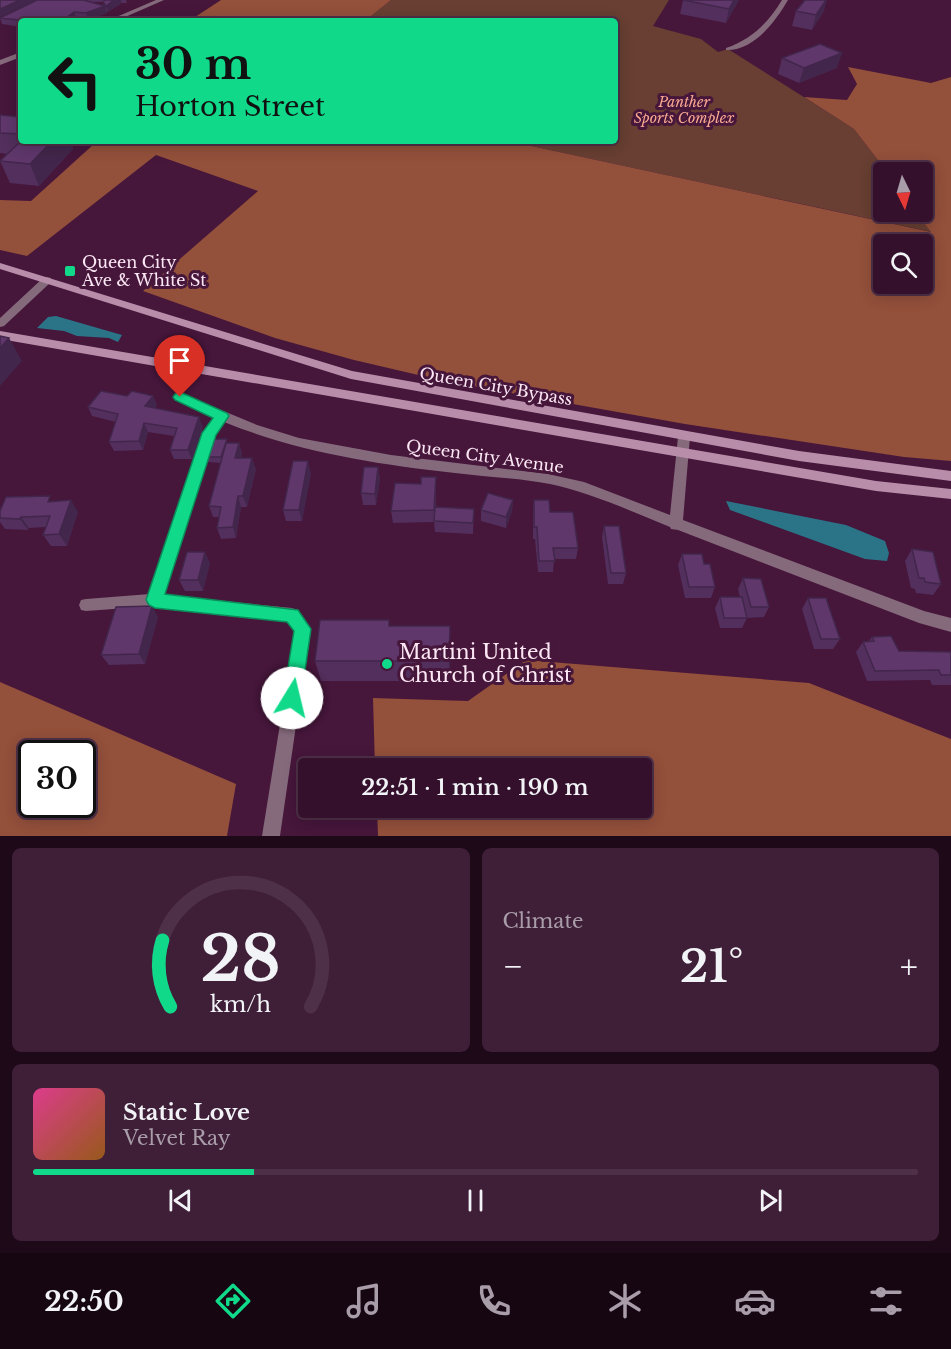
<!DOCTYPE html>
<html lang="en">
<head>
<meta charset="utf-8">
<style>
  :root { --surface:#34102c; --page:#3f1e38; --text:#f1f3f6; --muted:#a99da9; --line:#4e3048; --accent:#10d98a }
  body { margin:0; font-family:"Libre Baskerville",serif; background:var(--page); color:var(--text); height:100vh; display:flex; flex-direction:column; font-size:22px; white-space:nowrap }
  * { box-sizing:border-box; margin:0 }
  p { font-size:20px; color:var(--muted) }
  .icon { flex:none; width:33px; height:33px; fill:none; stroke:currentColor; stroke-width:2; stroke-linecap:round; stroke-linejoin:round }
  .map { position:relative; height:836px; overflow:hidden }
  .panel { display:flex; flex-direction:column; gap:12px; padding:12px; background:#1d0918; flex:1 }
  .panel>* { flex:none }
  .banner { position:absolute; left:18px; top:18px; width:600px; height:126px; border-radius:6px; box-shadow:0 3px 15px #0003,0 0 0 2px var(--line); background:#10d98a; color:#111; overflow:hidden }
  .needle { width:39px; rotate:175deg }
  .buttons { position:absolute; left:873px; top:162px; display:grid; gap:12px }
  .buttons a { display:grid; place-items:center; width:60px; height:60px; border-radius:6px; background:var(--surface); box-shadow:0 3px 15px #0003,0 0 0 2px var(--line); font-size:30px }
  .speed { position:absolute; left:18px; top:740px; display:flex; gap:12px; font-size:30px; font-weight:700; text-align:center }
  .speed>* { display:grid; place-content:center; width:78px; height:78px; border-radius:50%; background:var(--surface); box-shadow:0 3px 15px #0003,0 0 0 2px var(--line); line-height:1 }
  .speed .limit { border:3px solid #111; border-radius:9px; background:#fff; color:#111 }
  .pin { position:absolute; display:grid; place-items:center; width:51px; height:51px; color:#fff; margin:-62px -26px; border-radius:50% 50% 50% 0; rotate:-45deg; box-shadow:0 0 6px #0007 }
  .pin .icon { rotate:45deg }
  .me { position:absolute; width:66px; margin:-33px; rotate:9deg; stroke-linejoin:round; filter:drop-shadow(0 0 4px #0008) }
  .turn { display:flex; align-items:center; gap:21px; height:126px; padding:0 18px; font-size:27px }
  .turn .icon { width:78px; height:78px; stroke-width:2.5 }
  .turn b { display:block; font-size:42px; line-height:51px }
  .big { font-size:45px; font-weight:600; line-height:1.1 }
  .panel .card { flex:1; display:flex; flex-direction:column; justify-content:center; gap:9px; min-width:0; padding:0 21px; border-radius:9px; background:var(--page) }
  .panel .dial { align-items:center; gap:0 }
  .dial svg { height:156px; overflow:visible; fill:none; stroke:var(--line); stroke-width:7; stroke-linecap:round; text-anchor:middle }
  .dial text { fill:var(--text); stroke:none }
  .song { display:flex; align-items:center; gap:18px }
  .cover { width:72px; height:72px; border-radius:9px; background:linear-gradient(135deg,hsl(330 70% 55%),hsl(30 70% 35%)) }
  .played { height:6px; border-radius:3px; background:linear-gradient(90deg,var(--accent) 25%,var(--line) 25%) }
  .keys { display:flex; justify-content:space-around; direction:ltr }
  .heat { display:flex; justify-content:space-between; align-items:center; font-size:33px; direction:ltr }
  .panel .tiles { flex:1; display:grid; gap:12px; grid-template-columns:1fr 1fr }
  .card:last-child { grid-column:span 2 }
  .trip { position:absolute; left:298px; top:758px; width:354px; height:60px; border-radius:6px; background:var(--surface); box-shadow:0 3px 15px #0003,0 0 0 2px var(--line); font-weight:600; line-height:60px; text-align:center }
  .tab-bar { display:flex; height:96px; justify-content:space-around; align-items:center; background:#150612; color:var(--muted) }
  .tab-bar .icon { width:42px; height:42px }
  .tab-bar .current { color:var(--accent) }
  .tab-bar b { font-size:27px; color:var(--text) }
  .map>svg:first-child { display:block }
</style>
</head>
<body>
<div class="map">
<svg width="951" height="836" viewBox="0 0 951 836">
  <rect width="100%" height="100%" fill="#46163b"/>
  <path fill="#683f32" d="M391,0H669L653,26L701,39L718,52L728,49L854,129L887,172H884V212H916L932,232L508,141H615V21H365Z"/>
  <path fill="#93503b" fill-rule="evenodd" d="M221,0H391L365,21H189Z
    M848,67L931,83L951,77V461L904,457L685,424L444,381L354,360L275,338L143,291L258,191L156,155L27,256L0,250V200L31,201L94,144L78,141H508L931,232L916,212H922V172H887L854,129L804,97L847,100L857,84ZM922,244V284H884V244Z
    M526,660L809,683L951,739V836H378L377,807H642V768H375L373,698L468,701Z
    M0,682L236,784L227,836H0ZM32,753H82V804H32Z"/>
  <path fill="#2b7487" d="M56,316L122,335L118,342L109,338L77,336L64,331L37,328L48,317Z
    M726,501L846,525L885,541L889,553L887,561L865,559L730,510Z"/>
  <g fill="none" stroke-linecap="round" stroke-linejoin="round">
    <path fill="#856a7c" fill-rule="evenodd" d="M782,0H788C775,22 754,51 726,50V48C752,39 768,23 782,0Z
      M47,277L51,278V282L4,326L0,327V318L43,278Z
      M180,393L257,425L299,438L391,455L548,474L584,482L670,515L678,437L680,434H688L690,437L683,520L924,611L951,618V632L919,623L678,530L671,529L670,527C631,511 591,493 550,484C519,478 486,477 455,473C376,464 298,452 224,422L215,434L164,595L292,608L297,610L310,629L280,836H262L295,631L288,621L155,606L86,611L81,610L79,605L81,600L86,599L150,594L203,433L214,417L176,400L174,397Z"/>
    <path fill="#856a7c" fill-rule="evenodd" d="M156,0H164L116,21H107Z
      M21,52V57L0,65V60Z"/>
    <path fill="#b88daa" fill-rule="evenodd" d="M0,263L352,371L799,451L951,471V481L799,461L351,379L0,269Z
      M0,331L876,481L951,489V499L876,491L0,339Z"/>
  </g>
  <path fill="#522f5c" fill-rule="evenodd" d="M37,0H126L127,3H122L108,12L107,11V13L88,20L77,19L74,21H21V27L2,24L0,18ZM90,2H103L104,6Z
    M683,0H739L726,23L680,14Z
    M796,11H824L812,30L792,26Z
    M782,58L837,68L799,83L778,74Z
    M0,115L21,117V141H70L73,149L39,186L10,183L0,161L8,154L0,153Z
    M127,396H153L157,405L155,408L203,427L192,459H174L170,450L174,436L148,432L143,450L114,451L109,442L116,422L92,416L88,407Z
    M228,443H239L242,453L241,458L256,469L247,507H241L236,538L221,539L217,528L219,517H213L209,506L221,463L208,462L206,457Z
    M378,467L380,479L376,505H363L361,493Z
    M311,473L302,521H286L283,510Z
    M436,477V507L474,509L473,534L435,532L434,522L393,523L391,511L421,484Z
    M513,500L512,511L506,528L481,521V510Z
    M534,500L550,512L578,548L576,559H554L553,572H538L535,539H533V512Z
    M53,501L78,512L67,546H51L43,535L46,527L29,528L28,530L5,529L0,522V511Z
    M604,526L626,573L623,584H608L602,537Z
    M912,549L941,584L933,595L916,593L915,589L911,588L905,561Z
    M682,554L704,564L715,587L711,598H685L678,565Z
    M210,563L203,591H185L179,580Z
    M743,578L769,607L764,617L747,618L742,628H720L715,608L720,597H740L738,589Z
    M808,598L840,639L833,649H814L802,609Z
    M158,617L145,664L109,665L101,655Z
    M390,626L450,646V681H321L315,661Z
    M872,637L899,651L951,652V685H932L930,680L867,681L856,652L863,642L869,641Z"/>
  <path fill="#42264b" d="M20,0H37L0,17V9Z
    M114,0H121L122,3L108,12L106,6Z
    M734,0H739L726,23L729,9Z
    M826,0H827L824,11L812,30L816,15Z
    M105,6L107,13L88,20L86,13Z
    M74,12L77,19L74,21H62Z
    M842,53L837,68L799,83L804,68Z
    M52,141H70L73,149L39,186L30,164Z
    M9,338L22,361L0,386V348Z
    M153,396L157,405L149,415L145,406Z
    M199,417L203,427L192,459L188,450Z
    M144,423L148,432L143,450L139,441Z
    M239,443L242,453L239,469L235,458Z
    M252,458L256,469L247,507L243,496Z
    M308,461L311,473L302,521L299,510Z
    M378,467L380,479L376,505L375,494Z
    M436,477V489L435,522L434,510Z
    M238,496L241,507L236,538L233,527Z
    M71,500L78,512L67,546L59,534Z
    M513,500L512,511L506,528V517Z
    M21,517L29,528L28,530L20,519Z
    M205,552L210,563L203,591L198,580Z
    M152,606L158,617L145,664L139,654Z
    M450,626V681L449,661Z"/>
  <path fill="#5f376b" stroke="#42264b" stroke-width="1.5" d="M0,0H20L0,9Z
    M37,0H83L105,6L86,13L74,12L62,21H28L0,18Z
    M105,0H114L106,6L103,2Z
    M683,0H734L729,9Z
    M805,0H826L816,15L796,11Z
    M820,44L842,53L804,68L782,58Z
    M0,115L21,117V134L0,133Z
    M21,141H52L30,164L0,161Z
    M0,336L9,338L0,348Z
    M101,391L127,396L132,391L153,396L145,406L199,417L188,450H170L177,428L144,423L139,441L109,442L118,414L88,407Z
    M212,439H227L221,457H206Z
    M226,443H239L235,458H252L243,496H238L233,527L217,528L221,507L209,506Z
    M293,461H308L299,510H283Z
    M364,467H378L375,494L361,493Z
    M421,477H436L434,510L391,511L395,483L421,484Z
    M488,493L513,500L506,517L481,510Z
    M50,496L48,502L71,500L59,534L43,535L50,516L21,517L20,519L0,518V511L6,497Z
    M534,500H549L550,512H573L578,548H553L555,561H539L537,527H534Z
    M435,507L474,509L473,523L434,521Z
    M604,526H619L626,573H611Z
    M912,549L933,552L941,584L925,582L924,578H919Z
    M187,552H205L198,580H179Z
    M682,554H702L704,564H710L715,587H689Z
    M743,578L761,579L769,607H751Z
    M720,597H742L747,618H724Z
    M808,598H826L840,639H821Z
    M152,606L139,654L101,655L116,607Z
    M320,620H389V626H450L449,661H315Z
    M891,636L899,651L951,652V675H941L939,670L875,671L863,642L874,641L872,637Z"/>
  <path fill="#10d98a" stroke="#0a8d5a" stroke-width="1.5" d="M180,392L227,413L229,416L216,435L165,594L298,610L311,629L301,698L299,704L292,706L286,704L283,698L294,631L287,622L155,608L149,605L146,600L202,433L213,418L175,400L173,397L175,394Z"/>
  <g fill="#10d98a" stroke="#46163b" stroke-width="2">
    <rect x="64" y="265" width="12" height="12" rx="3"/>
    <circle cx="387" cy="664" r="6"/>
  </g>
  <g text-anchor="middle" stroke-width="6" stroke-linejoin="round" paint-order="stroke">
    <g font-size="14" font-style="italic" fill="#faaa91" stroke="#46163b">
      <text x="684" y="107">Panther<tspan x="684" dy="16">Sports Complex</tspan></text>
    </g>
    <g font-size="16" fill="#fce8f5" stroke="#46163b" text-anchor="start">
      <text x="82" y="268">Queen City<tspan x="82" dy="18">Ave &amp; White St</tspan></text>
    </g>
    <g font-size="16" fill="#fce8f5" stroke="#46163b">
      <text transform="translate(496 386) rotate(10)" y="6">Queen City Bypass</text>
      <text transform="translate(485 456) rotate(8)" y="6">Queen City Avenue</text>
    </g>
    <g font-size="20" fill="#fce8f5" stroke="#46163b" text-anchor="start">
      <text x="399" y="659">Martini United<tspan x="399" dy="23">Church of Christ</tspan></text>
    </g>
  </g>
</svg>
<div class="buttons">
<a><svg class="needle" viewBox="-14 -14 28 28"><path d="M0-13l5 13h-10z" fill="#e53935"/><path d="M0 13l5-13h-10z" fill="#a99da9"/></svg></a>
<a><svg class="icon" aria-label="search" viewBox="0 0 24 24"><circle cx="10" cy="10" r="6"/><path d="M15 15l6 6"/></svg></a>
</div>
<div class="speed"><div class="limit">30</div></div>
<div class="pin" style="left:180px;top:397px;background:#d93025"><svg class="icon" aria-label="arrive" viewBox="0 0 24 24"><path d="M6 21V4h12l-3 4 3 4H6"/></svg></div>
<svg class="me" style="left:292px;top:698px" viewBox="-20 -20 40 40"><circle r="19" fill="#fff"/><path d="M0-13L10 11 0 6-10 11z" fill="#10d98a"/></svg>
<div class="trip">22:51 · 1 min · 190 m</div>
<div class="banner">
<div class="turn"><svg class="icon" aria-label="left" viewBox="0 0 24 24"><path d="M17 20v-9H6M10 6l-5 5 5 5"/></svg><div><b>30 m</b>Horton Street</div></div>
</div>
</div>
<section class="panel">
<div class="tiles">
<div class="card dial"><svg viewBox="0 0 100 80">
<path d="M14 69A42 42 0 1 1 86 69"/>
<path d="M14 69A42 42 0 0 1 10 35" stroke="#10d98a"/>
<text x="50" y="56" font-size="32" font-weight="700">28</text>
<text x="50" y="72" font-size="11">km/h</text>
</svg></div>
<div class="card"><p>Climate</p>
<div class="heat"><a>−</a><b class="big">21°</b><a>+</a></div>
</div>
<div class="card">
<div class="song"><i class="cover"></i><div><b>Static Love</b><p>Velvet Ray</p></div></div>
<div class="played"></div>
<div class="keys"><svg class="icon" aria-label="previous" viewBox="0 0 24 24"><path d="M18 5L8 12l10 7zM5 5v14"/></svg><svg class="icon" aria-label="pause" viewBox="0 0 24 24"><path d="M8 5v14M16 5v14"/></svg><svg class="icon" aria-label="next" viewBox="0 0 24 24"><path d="M6 5l10 7-10 7zM19 5v14"/></svg></div>
</div>
</div>
</section>
<nav class="tab-bar">
<b>22:50</b>
<svg class="icon current" aria-label="directions" viewBox="0 0 24 24"><path d="M12 3l9 9-9 9-9-9zM9 14v-3h6M13 9l2 2-2 2"/></svg>
<svg class="icon" aria-label="music" viewBox="0 0 24 24"><path d="M9 18V5l10-2v13"/><circle cx="6" cy="18" r="3"/><circle cx="16" cy="16" r="3"/></svg>
<svg class="icon" aria-label="phone" viewBox="0 0 24 24"><path d="M5 4h4l2 5-3 2q2 4 5 5l2-3 5 2v4C11 20 4 13 5 4z"/></svg>
<svg class="icon" aria-label="climate" viewBox="0 0 24 24"><path d="M12 3v18M4 7l16 10M4 17L20 7"/></svg>
<svg class="icon" aria-label="car" viewBox="0 0 24 24"><path d="M5 17H2v-5l4-1 3-4h7l3 4 3 1v5h-3M9 17h6M6 11h13"/><circle cx="7" cy="17" r="2"/><circle cx="17" cy="17" r="2"/></svg>
<svg class="icon" aria-label="filters" viewBox="0 0 24 24"><path d="M4 7h16M4 17h16"/><circle cx="9" cy="7" r="2"/><circle cx="15" cy="17" r="2"/></svg>
</nav>
</body>
</html>
